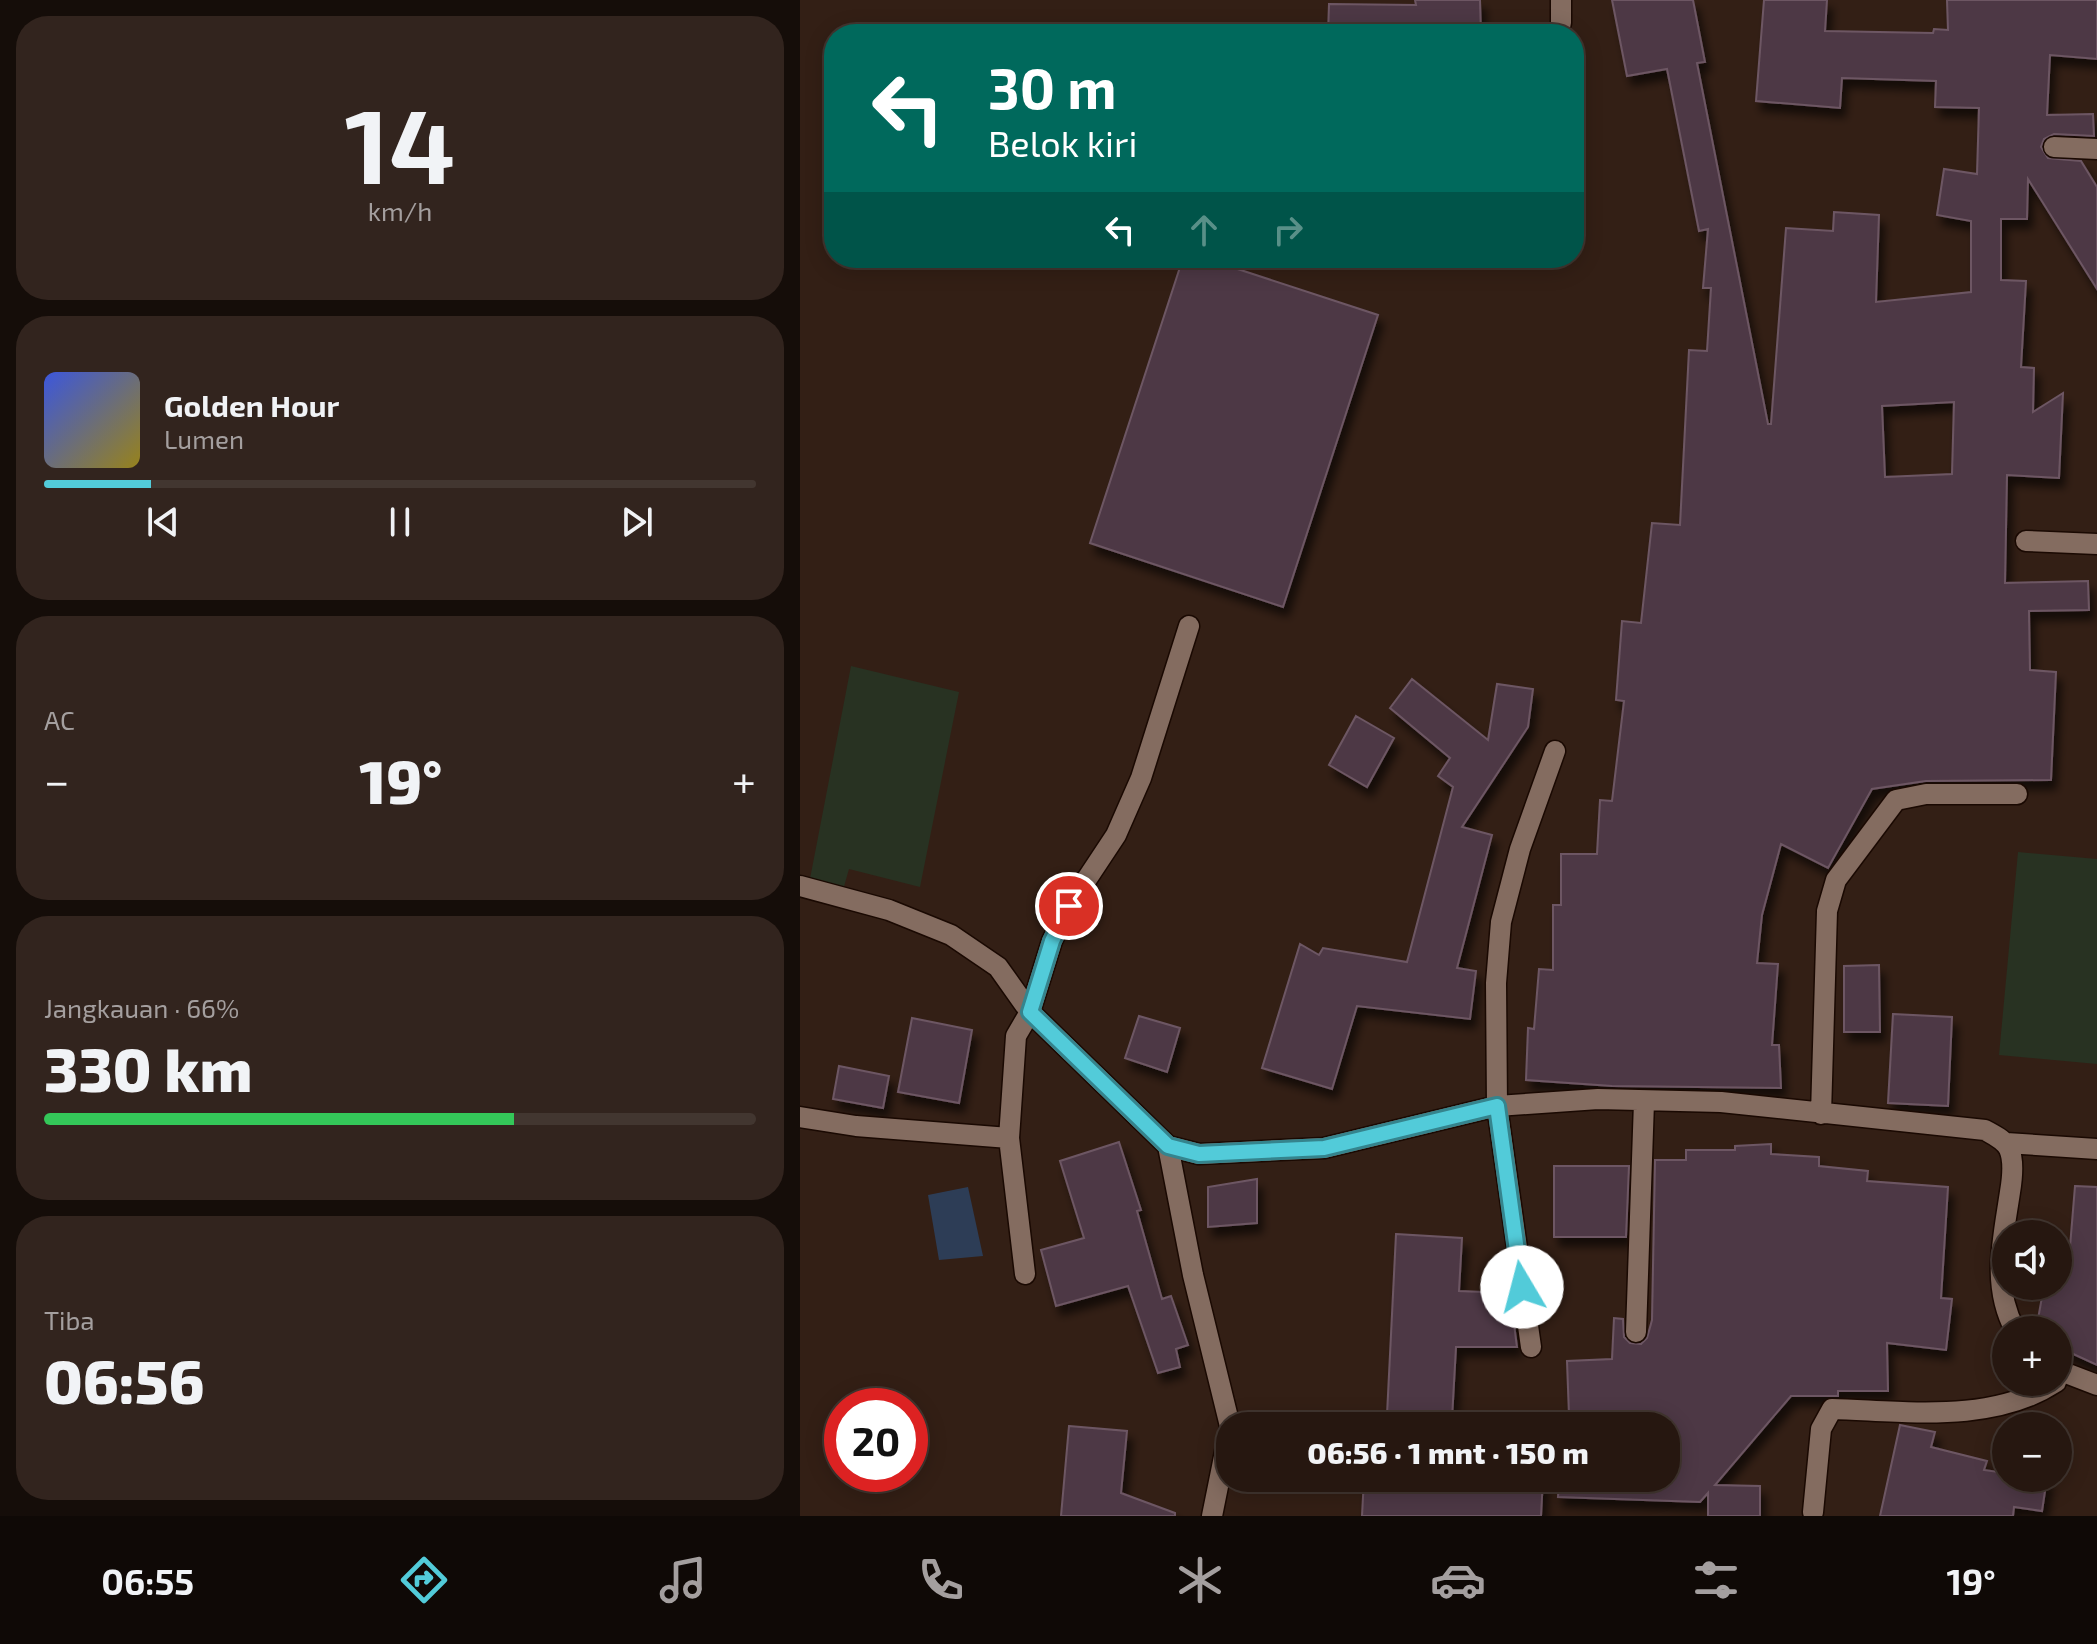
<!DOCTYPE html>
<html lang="id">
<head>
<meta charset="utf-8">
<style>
  :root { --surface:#261710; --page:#32241e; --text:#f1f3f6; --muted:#a49f9f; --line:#423630; --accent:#52cbd9 }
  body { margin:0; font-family:"Exo 2",sans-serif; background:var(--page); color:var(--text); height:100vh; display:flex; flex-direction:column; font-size:30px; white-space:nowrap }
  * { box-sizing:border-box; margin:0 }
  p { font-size:26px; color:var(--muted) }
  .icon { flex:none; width:44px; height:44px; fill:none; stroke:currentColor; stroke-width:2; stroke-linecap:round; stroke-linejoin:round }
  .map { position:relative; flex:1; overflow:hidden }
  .details { display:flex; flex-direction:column; gap:16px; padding:16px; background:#150d09; width:800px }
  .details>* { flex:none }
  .hud { position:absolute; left:24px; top:24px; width:760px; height:244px; border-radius:32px; box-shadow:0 4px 20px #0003,0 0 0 2px var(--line); background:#00695c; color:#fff; overflow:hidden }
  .controls { position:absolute; left:1192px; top:1220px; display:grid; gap:16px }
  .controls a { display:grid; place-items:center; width:80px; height:80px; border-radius:50%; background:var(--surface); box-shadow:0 4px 20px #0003,0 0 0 2px var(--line); font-size:40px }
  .speed { position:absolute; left:24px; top:1388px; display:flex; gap:16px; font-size:40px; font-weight:700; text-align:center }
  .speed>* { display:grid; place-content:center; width:104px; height:104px; border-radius:50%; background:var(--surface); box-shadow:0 4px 20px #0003,0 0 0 2px var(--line); line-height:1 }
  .speed .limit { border:12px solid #d22; background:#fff; color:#111 }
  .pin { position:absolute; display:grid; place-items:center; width:68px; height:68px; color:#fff; margin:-34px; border:4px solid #fff; border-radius:50%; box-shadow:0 2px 8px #0007 }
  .me { position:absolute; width:88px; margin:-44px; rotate:352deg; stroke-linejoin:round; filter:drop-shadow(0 0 6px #0008) }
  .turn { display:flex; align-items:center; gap:28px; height:168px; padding:0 32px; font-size:36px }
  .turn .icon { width:104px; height:104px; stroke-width:2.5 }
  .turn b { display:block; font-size:56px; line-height:68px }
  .lanes { display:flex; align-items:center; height:76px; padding:0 32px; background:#0003; justify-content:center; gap:40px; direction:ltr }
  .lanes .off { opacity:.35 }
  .big { font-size:60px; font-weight:800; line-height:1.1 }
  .details .tile { flex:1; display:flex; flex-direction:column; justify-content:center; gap:12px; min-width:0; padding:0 28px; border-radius:32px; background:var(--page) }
  .details .dial { align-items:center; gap:0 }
  .dial b { font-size:104px; line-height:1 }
  .song { display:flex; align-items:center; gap:24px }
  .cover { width:96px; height:96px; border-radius:12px; background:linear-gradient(135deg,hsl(230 70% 55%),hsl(50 70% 35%)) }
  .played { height:8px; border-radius:4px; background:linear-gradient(90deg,var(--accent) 15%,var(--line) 15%) }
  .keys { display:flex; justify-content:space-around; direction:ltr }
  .heat { display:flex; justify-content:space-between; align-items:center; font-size:44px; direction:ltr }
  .charge { height:12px; border-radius:6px; background:linear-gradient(90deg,#34c759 66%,var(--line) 0) }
  .trip { position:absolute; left:416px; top:1412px; width:464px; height:80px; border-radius:32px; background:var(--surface); box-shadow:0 4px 20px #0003,0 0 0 2px var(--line); font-weight:800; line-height:80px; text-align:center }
  .tabs { display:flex; height:128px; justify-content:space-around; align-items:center; background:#0f0906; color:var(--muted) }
  .tabs .icon { width:56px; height:56px }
  .tabs .selected { color:var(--accent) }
  .tabs b { font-size:36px; color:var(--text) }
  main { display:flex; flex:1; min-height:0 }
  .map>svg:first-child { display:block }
</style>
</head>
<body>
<main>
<section class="details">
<div class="tile dial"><b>14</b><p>km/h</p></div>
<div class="tile">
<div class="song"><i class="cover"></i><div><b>Golden Hour</b><p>Lumen</p></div></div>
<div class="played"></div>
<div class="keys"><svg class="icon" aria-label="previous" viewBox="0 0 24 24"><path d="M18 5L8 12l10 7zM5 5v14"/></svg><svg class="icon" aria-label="pause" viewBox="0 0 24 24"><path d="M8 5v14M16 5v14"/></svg><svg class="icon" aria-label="next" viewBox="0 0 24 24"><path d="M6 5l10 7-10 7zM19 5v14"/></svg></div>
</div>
<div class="tile"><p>AC</p>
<div class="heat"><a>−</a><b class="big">19°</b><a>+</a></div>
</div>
<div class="tile"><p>Jangkauan · 66%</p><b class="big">330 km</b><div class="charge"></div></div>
<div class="tile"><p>Tiba</p><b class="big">06:56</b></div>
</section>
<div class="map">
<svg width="1297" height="1516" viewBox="0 0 1297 1516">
  <defs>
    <filter id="shadow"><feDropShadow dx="5" dy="9" stdDeviation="4" flood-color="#0009"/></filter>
  </defs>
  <rect width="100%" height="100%" fill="#331f15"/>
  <path fill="#283222" d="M51,666L159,692L120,887L49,869L43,890L9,884Z
    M1218,852L1297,859V1064L1199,1055Z"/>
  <path fill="#2d3d56" d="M168,1187L183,1256L139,1260L128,1195Z"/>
  <path fill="#4e3945" stroke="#6d5764" stroke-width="2" fill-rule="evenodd" filter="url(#shadow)" d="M615,0H680L681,34H528L529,4L616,5Z
    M812,0H893L905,62L897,63L968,424H971L986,228L1033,231L1034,212L1079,215L1076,302L1171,292V221L1137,215L1144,169L1177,174L1179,108L1135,107L1136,81L1042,78L1040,108L956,101L964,0H1027L1025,31L1133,33L1134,29L1148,30L1147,0H1297V59L1250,55L1247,115L1293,114L1294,136L1254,134L1244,139L1241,147L1248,158L1281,161L1297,187V289L1228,179L1227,219H1201V280L1226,281L1221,367L1234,368L1233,412L1263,393L1259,478L1207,475L1205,583L1288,581L1289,610L1229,611L1230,670L1256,672L1251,780L1126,781L1072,789L1028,868L981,844L962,915L957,963L978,964L972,1045H979L981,1088L812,1086L726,1080L728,1028L734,1029L739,969L753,970V905H761V854H797L800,800L812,801L824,701L816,700L822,621L841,623L852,523L880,525L889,350L907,351L911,288H903L908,229L899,231L867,69L827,76ZM1154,402L1152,474L1085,477L1082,406Z
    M383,258H404L578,315L483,607L290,543Z
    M612,679L688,740L697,684L733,689L728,727L662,827L692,835L657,968L676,971L670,1019L557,1006L532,1089L462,1068L500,944L519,955L523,948L607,962L653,787L638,776L650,758L590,708Z
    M556,716L594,738L567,787L529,765Z
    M1079,965L1080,1032H1044V966Z
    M1093,1014L1152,1017L1148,1106L1088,1103Z
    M339,1016L380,1028L367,1072L325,1058Z
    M112,1018L172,1030L159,1103L98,1092Z
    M39,1066L89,1076L83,1108L33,1099Z
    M319,1142L341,1210L337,1211L362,1299L371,1296L388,1345L376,1349L380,1367L358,1373L328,1286L256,1306L241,1250L284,1238L260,1161Z
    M971,1144V1154L1019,1157V1166L1068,1171L1067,1181L1148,1187L1141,1298L1152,1299L1146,1350L1087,1343L1088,1391H1038V1396H991L915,1485L960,1486V1516H908V1493L900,1502L758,1497L759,1478H866V1426H762L763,1414L769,1415L767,1361L812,1359L814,1318L823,1319L824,1337L830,1343L841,1344L847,1338L852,1320L855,1160H886V1150H935V1146Z
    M754,1166H829L826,1237H754Z
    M457,1179V1223L408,1227V1187Z
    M1275,1186L1297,1187V1365L1258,1347V1330H1236L1244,1286H1258V1255L1269,1259Z
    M596,1234L662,1238L659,1291L710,1293L717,1347H656L652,1419L587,1415Z
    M1100,1425L1135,1432L1131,1447L1187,1461L1184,1470L1206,1473V1478H1247L1242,1511L1214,1507L1213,1516H1080Z
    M269,1426L327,1431L321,1493L375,1513V1516H261Z
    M564,1478L649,1482L648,1478H743L741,1516H562Z"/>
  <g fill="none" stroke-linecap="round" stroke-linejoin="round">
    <defs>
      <path id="minor" d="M761,23V0
        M1254,147L1297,149
        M1226,541L1297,544
        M0,886L89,910L151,935L198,967L230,1012L368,1146L399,1154L524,1148L697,1106L798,1099L921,1102L1185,1130C1194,1135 1205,1140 1209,1149C1214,1160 1212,1180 1210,1192C1203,1240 1191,1285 1215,1330
        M1021,1114L1027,911L1036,880L1096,800L1126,794H1217
        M0,1117L56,1126L209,1138
        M1206,1143L1297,1149
        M368,1146L393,1275L430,1426
        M225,1274L209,1138L216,1036L230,1012L252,941L269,906L316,835L341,778L389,626
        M836,1332L844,1102
        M731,1347L697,1106L696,983L701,922L720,849L755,751
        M1258,1370L1297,1385
        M1013,1512L1021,1429L1032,1409C1105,1411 1192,1424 1256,1382
        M412,1516L430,1427"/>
    </defs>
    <use href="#minor" stroke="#1a0902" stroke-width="23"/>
    <use href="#minor" stroke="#846c60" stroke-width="20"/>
  </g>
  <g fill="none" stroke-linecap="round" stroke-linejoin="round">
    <defs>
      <path id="route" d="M269,906L252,941L230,1012L368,1146L399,1154L524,1148L697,1106L722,1287"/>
    </defs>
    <use href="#route" stroke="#35848d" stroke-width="20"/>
    <use href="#route" stroke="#52cbd9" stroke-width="14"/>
  </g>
</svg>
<div class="controls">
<a><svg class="icon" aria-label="sound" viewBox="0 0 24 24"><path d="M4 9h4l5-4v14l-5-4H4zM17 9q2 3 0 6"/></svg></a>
<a>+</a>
<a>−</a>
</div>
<div class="speed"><div class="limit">20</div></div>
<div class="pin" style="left:269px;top:906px;background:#d93025"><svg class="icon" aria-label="arrive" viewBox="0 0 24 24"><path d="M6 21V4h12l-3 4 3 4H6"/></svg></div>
<svg class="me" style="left:722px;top:1287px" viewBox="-20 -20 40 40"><circle r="19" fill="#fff"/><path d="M0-13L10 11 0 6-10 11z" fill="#52cbd9"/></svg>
<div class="trip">06:56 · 1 mnt · 150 m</div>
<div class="hud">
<div class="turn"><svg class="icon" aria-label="left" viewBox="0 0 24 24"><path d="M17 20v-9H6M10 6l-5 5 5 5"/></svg><div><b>30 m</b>Belok kiri</div></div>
<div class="lanes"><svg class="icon" aria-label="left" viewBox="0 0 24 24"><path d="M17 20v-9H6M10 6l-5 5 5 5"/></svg><svg class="icon off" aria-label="ahead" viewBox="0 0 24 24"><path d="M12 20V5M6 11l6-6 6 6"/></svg><svg class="icon off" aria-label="right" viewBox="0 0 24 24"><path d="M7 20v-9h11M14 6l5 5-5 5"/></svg></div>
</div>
</div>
</main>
<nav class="tabs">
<b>06:55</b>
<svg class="icon selected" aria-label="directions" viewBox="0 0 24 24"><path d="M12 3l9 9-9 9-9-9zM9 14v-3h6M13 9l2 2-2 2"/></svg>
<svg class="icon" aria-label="music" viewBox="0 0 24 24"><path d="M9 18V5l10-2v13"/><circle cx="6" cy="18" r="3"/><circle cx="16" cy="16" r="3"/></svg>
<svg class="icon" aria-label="phone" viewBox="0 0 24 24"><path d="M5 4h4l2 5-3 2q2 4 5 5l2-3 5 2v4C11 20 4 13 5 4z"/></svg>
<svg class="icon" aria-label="climate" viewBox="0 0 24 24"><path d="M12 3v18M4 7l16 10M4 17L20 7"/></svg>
<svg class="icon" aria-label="car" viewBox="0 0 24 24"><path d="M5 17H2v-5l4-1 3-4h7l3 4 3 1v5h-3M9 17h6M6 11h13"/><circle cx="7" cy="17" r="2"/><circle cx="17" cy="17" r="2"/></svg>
<svg class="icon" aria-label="filters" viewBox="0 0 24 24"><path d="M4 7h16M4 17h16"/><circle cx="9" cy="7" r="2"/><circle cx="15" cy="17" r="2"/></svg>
<b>19°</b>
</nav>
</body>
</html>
